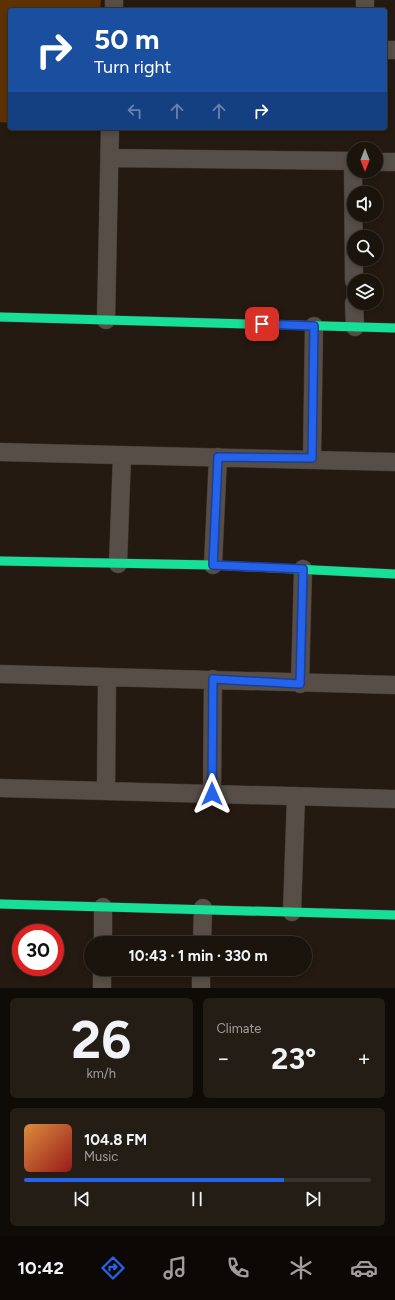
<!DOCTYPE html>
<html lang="en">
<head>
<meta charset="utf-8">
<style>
  :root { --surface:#1b140d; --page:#241d16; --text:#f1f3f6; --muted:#a09e9d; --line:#39332e; --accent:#2563eb }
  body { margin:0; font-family:Figtree,sans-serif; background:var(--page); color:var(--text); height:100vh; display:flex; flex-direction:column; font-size:15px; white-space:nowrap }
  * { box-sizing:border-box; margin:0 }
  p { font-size:13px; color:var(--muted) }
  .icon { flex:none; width:22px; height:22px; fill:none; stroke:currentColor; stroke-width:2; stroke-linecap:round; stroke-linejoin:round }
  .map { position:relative; height:988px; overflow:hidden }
  .drawer { display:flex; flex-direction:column; gap:10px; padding:10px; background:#0f0b07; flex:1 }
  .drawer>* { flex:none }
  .top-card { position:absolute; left:8px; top:8px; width:379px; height:122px; border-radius:4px; box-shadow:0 2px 6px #0003,0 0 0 1px var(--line); background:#1a4fa0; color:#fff; overflow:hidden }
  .needle { width:26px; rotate:180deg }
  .buttons { position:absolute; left:347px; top:142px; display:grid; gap:8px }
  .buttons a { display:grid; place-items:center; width:36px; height:36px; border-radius:50%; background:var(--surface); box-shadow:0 2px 6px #0003,0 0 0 1px var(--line); font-size:20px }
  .speed { position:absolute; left:12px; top:924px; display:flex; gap:8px; font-size:20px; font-weight:700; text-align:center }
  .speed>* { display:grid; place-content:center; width:52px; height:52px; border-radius:50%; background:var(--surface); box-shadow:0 2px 6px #0003,0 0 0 1px var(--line); line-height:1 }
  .speed .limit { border:6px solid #d22; background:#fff; color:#111 }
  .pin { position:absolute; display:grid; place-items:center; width:34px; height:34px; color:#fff; margin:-17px; border-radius:8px; box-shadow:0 2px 6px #0006 }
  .me { position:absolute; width:44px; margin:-22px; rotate:0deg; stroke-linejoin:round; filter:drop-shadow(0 0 3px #0008) }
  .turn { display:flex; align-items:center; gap:14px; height:84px; padding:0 20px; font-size:18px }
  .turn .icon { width:52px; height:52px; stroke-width:2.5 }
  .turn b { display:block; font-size:28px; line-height:34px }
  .lanes { display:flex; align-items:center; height:38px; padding:0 20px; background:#0003; justify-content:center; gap:20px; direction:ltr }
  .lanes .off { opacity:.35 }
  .big { font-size:30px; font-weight:700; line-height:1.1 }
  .drawer .widget { flex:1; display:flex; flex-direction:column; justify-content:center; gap:6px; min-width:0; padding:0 14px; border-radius:6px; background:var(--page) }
  .drawer .dial { align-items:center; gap:0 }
  .dial b { font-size:52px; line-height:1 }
  .song { display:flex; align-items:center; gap:12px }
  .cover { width:48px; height:48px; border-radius:6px; background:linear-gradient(135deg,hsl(30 70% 55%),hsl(0 70% 35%)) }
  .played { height:4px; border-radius:2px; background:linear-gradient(90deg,var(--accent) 75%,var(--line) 75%) }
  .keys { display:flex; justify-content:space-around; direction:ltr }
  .heat { display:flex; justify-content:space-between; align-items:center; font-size:22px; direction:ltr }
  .drawer .tiles { flex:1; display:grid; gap:10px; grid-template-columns:1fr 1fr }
  .widget:last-child { grid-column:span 2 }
  .trip { position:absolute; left:84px; top:936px; width:228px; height:40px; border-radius:20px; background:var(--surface); box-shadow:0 2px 6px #0003,0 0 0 1px var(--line); font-weight:700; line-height:40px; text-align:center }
  .menu { display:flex; height:64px; justify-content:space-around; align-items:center; background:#0b0805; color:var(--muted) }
  .menu .icon { width:28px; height:28px }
  .menu .on { color:var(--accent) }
  .menu b { font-size:18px; color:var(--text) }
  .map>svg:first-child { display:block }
</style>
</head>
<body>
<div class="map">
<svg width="395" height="988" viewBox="0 0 395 988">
  <rect width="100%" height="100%" fill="#241a11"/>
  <path fill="#5e3103" d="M0,0H101L100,10H10V123L0,122Z"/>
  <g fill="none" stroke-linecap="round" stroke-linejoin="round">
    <defs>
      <path id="street" d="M114,10V0
        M365,10V0
        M385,50H395
        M110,158L354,161
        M353,161L354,281
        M376,162H395
        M354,303L355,327
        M106,320L110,128
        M0,452L395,462
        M312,458L314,326
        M118,564L122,456
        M213,565L218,457
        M0,674L395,685
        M300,684L303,569
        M0,788L395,799
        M106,791L107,678
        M212,794L213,679
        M292,912L296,796
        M103,943V907
        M202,943L203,908
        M102,988V969
        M201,988V969"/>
      <path id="fast" d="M0,317L395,328
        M0,561L213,565L395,574
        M0,904L395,915"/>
    </defs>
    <use href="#street" stroke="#3c342e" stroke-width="19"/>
    <use href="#fast" stroke="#3c342e" stroke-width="10"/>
    <use href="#street" stroke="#564e47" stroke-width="18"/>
    <use href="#fast" stroke="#16e098" stroke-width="9"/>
  </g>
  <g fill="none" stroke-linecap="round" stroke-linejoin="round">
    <defs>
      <path id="route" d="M212,794L213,679L300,684L303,569L213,565L218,457L312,458L314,326L262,324"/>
    </defs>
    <use href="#route" stroke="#184099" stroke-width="10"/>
    <use href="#route" stroke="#2563eb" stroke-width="7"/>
  </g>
</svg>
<div class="buttons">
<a><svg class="needle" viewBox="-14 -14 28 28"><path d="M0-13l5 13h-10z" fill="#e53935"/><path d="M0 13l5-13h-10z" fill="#a09e9d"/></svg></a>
<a><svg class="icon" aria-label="sound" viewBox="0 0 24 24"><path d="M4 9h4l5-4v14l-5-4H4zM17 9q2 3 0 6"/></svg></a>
<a><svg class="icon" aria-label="search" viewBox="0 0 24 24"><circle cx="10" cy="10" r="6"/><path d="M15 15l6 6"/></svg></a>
<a><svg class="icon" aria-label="layers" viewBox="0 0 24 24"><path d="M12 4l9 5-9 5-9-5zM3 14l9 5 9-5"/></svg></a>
</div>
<div class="speed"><div class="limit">30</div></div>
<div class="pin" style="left:262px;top:324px;background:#d93025"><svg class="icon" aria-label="arrive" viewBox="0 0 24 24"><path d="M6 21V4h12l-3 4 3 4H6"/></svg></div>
<svg class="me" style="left:212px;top:794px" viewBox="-20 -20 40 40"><path d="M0-17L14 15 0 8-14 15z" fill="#2563eb" stroke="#fff" stroke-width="4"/></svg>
<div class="trip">10:43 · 1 min · 330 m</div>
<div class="top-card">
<div class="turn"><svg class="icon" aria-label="right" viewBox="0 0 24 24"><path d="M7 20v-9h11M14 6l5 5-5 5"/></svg><div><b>50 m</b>Turn right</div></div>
<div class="lanes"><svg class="icon off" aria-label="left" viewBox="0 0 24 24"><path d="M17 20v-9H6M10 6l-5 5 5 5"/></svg><svg class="icon off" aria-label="ahead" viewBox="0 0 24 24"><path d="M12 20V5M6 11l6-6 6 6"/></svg><svg class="icon off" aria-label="ahead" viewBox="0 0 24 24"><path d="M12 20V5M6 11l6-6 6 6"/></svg><svg class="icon" aria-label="right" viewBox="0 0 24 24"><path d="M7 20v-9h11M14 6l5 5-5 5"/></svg></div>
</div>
</div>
<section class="drawer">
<div class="tiles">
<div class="widget dial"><b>26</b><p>km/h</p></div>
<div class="widget"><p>Climate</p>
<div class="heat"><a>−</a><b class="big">23°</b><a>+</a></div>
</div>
<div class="widget">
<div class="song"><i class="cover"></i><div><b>104.8 FM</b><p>Music</p></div></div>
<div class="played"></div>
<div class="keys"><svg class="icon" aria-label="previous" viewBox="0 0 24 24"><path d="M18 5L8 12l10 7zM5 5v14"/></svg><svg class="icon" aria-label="pause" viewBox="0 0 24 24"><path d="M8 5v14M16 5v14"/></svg><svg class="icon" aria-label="next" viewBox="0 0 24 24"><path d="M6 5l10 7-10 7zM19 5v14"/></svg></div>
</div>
</div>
</section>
<nav class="menu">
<b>10:42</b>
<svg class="icon on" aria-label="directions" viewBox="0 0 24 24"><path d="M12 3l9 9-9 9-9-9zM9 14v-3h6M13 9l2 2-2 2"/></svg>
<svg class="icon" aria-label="music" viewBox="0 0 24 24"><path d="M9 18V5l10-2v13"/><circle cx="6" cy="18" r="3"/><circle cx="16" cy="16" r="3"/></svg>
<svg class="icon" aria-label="phone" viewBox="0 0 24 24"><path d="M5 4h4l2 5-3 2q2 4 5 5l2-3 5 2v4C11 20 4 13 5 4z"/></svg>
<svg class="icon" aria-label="climate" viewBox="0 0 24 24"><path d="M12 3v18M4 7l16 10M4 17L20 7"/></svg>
<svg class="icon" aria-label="car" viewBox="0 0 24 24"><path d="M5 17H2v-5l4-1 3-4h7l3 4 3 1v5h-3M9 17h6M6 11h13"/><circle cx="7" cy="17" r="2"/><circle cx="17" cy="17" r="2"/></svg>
</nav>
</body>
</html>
